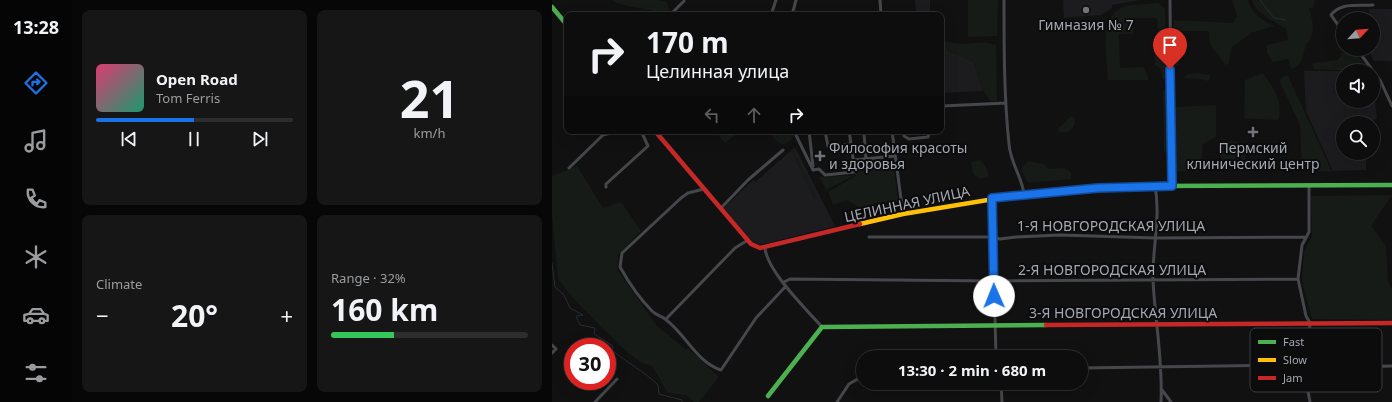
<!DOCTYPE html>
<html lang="en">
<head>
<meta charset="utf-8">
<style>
  :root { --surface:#0d0d0e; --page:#161617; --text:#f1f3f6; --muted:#9a9c9e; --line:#2d2d2e; --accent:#1a73e8 }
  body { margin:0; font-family:"Noto Sans",sans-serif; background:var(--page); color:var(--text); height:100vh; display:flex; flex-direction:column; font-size:15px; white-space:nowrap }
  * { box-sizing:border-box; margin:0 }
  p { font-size:13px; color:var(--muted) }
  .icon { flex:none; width:22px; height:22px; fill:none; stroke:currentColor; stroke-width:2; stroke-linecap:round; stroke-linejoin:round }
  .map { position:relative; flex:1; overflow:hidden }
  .sheet { display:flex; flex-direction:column; gap:10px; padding:10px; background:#070708; width:480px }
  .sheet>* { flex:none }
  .top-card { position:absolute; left:12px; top:12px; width:380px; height:122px; border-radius:8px; box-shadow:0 4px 16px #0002,0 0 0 1px var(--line); background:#0d0d0e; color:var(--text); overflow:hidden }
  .needle { width:26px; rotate:64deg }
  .fabs { position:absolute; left:784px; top:12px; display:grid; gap:8px }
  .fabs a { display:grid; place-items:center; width:44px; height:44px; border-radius:50%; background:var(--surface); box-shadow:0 4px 16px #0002,0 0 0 1px var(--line); font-size:20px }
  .speed { position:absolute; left:12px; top:338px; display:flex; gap:8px; font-size:20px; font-weight:700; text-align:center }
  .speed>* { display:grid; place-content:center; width:52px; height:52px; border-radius:50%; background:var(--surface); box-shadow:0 4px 16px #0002,0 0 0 1px var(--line); line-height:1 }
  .speed .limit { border:6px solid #d22; background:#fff; color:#111 }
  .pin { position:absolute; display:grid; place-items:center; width:34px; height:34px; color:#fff; margin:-41px -17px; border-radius:50% 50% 50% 0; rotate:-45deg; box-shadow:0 0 4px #0007 }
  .pin .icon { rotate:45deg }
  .me { position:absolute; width:44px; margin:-22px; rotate:359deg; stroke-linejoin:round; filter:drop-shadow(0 0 3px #0008) }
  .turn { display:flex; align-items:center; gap:14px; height:84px; padding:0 16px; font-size:18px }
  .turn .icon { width:52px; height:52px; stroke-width:2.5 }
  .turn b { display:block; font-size:28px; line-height:34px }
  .lanes { display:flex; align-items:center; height:38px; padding:0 16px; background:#0003; justify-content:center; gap:20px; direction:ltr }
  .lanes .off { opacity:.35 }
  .big { font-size:30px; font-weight:700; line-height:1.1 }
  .sheet .tile { flex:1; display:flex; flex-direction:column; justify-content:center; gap:6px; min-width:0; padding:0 14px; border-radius:8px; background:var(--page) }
  .sheet .dial { align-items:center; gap:0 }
  .dial b { font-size:52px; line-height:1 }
  .song { display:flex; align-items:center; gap:12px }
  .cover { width:48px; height:48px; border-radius:6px; background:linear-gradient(135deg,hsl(340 70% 55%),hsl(160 70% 35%)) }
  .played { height:4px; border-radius:2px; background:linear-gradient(90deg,var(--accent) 50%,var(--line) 50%) }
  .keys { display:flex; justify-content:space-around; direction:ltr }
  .heat { display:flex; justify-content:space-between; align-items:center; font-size:22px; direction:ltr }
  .charge { height:6px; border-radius:3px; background:linear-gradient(90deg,#34c759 32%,var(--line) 0) }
  .sheet .tiles { flex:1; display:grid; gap:10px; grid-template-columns:repeat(2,1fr) }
  .trip { position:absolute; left:304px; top:350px; width:232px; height:40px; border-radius:20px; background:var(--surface); box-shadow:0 4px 16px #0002,0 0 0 1px var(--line); font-weight:700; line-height:40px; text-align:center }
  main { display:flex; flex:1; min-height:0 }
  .tab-bar { display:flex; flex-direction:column; width:72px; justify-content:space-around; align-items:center; background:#050506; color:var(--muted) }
  .tab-bar .icon { width:28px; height:28px }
  .tab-bar .selected { color:var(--accent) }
  .tab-bar b { font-size:18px; color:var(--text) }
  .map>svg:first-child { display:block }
</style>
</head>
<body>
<main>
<nav class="tab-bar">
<b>13:28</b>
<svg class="icon selected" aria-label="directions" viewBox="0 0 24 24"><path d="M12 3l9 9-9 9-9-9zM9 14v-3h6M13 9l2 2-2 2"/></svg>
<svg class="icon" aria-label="music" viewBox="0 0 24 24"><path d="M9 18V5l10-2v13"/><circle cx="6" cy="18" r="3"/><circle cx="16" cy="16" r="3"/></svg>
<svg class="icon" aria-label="phone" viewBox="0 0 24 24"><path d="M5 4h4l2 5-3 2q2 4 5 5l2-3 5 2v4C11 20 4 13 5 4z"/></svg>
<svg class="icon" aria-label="climate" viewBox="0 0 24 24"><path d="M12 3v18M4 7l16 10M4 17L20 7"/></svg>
<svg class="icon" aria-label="car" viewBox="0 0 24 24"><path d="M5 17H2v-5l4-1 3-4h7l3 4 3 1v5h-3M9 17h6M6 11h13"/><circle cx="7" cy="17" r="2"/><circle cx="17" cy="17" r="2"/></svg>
<svg class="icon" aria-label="filters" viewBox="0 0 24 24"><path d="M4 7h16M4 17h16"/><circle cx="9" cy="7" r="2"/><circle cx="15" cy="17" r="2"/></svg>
</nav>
<section class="sheet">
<div class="tiles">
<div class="tile">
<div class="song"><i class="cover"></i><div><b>Open Road</b><p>Tom Ferris</p></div></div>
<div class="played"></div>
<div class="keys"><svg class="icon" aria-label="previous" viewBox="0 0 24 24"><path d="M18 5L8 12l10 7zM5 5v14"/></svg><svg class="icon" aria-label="pause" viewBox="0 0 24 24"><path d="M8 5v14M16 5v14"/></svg><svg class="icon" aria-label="next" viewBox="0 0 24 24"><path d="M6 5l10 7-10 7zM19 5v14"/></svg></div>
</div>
<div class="tile dial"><b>21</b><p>km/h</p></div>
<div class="tile"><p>Climate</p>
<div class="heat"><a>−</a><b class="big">20°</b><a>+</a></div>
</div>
<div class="tile"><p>Range · 32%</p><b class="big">160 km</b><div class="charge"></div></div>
</div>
</section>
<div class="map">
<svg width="840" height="402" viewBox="0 0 840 402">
  <rect width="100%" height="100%" fill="#111112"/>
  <path fill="#1c1c1e" d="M363,0H378V11L364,12Z
    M511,0H588L560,5V8L549,15L512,18Z
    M817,9H840V61H822L818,53V49H821V19H817Z
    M394,42L395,50L422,62L431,91L389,93V43Z
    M752,71H791V101H821V88L825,118L818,123H791V153H814V170L781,171L754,111Z
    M243,147L283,226L212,244H206L200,241L172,208L201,180L203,182Z"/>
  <path fill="#161b17" d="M59,0H105L115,2L118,14L67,4Z
    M416,0H446L445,36L416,37Z
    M680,0H696C700,14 709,19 722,26L699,33L679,48L677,64L673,65C665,50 656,49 657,31H628L627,65L622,66V20L681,23L685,15Z
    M700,0H763L762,7L757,9C760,18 763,28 759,37C758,40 756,42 754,45C750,57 752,65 739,69L736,59L721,62L715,53V45L736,40L735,30C724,21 704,15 700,0Z
    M606,3L613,8L615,79H611L608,68L603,65L602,48L607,44L605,18H584L581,22V34H567L568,68L592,67L597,80H556C555,57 545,12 575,6C585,4 596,4 606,3Z
    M394,42L411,44L433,42L444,45L445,101H438L431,91L422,62L395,50Z
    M793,49H800L817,69L807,71L762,69L760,66L761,63L786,60Z
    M645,73L658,75V79L656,81L649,79L632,78L634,75Z
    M711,73C721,87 732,102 726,120L692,118L693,80Z
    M732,76H736L780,172L750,170L748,125L728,82L729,78Z
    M616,89V151L612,152L611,90Z
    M664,105V137L651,144L648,171H622V107Z
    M519,116L522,117C525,124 521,128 516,132H508L506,131L507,128Z
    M163,131H188L173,143Z
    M219,131H239L241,137C233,150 222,143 219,131Z
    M672,141L692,143L694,164H669V147Z
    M241,149L265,198L262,199L239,151Z
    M334,158L335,167L317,168L316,160Z
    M315,160L316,170L342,167L346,202L324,203L309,209L295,200L281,205L276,192L304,176L305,171L315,170H303L302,161Z
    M428,160L434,167L437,177L427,179L421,173L419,162Z
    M476,161L492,164L496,169L512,168L519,172V179L476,183L469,169Z
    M25,166L51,208L69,202L89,231L66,255L65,269L104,325L133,349L136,348L167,377L147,402H142L134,395L116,393L100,366L88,362L68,346L21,298L6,279L0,216V176Z
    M303,175L274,190L267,177Z
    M840,195L819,226L834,246L836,281L840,289V320L760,319L750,281L752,252L760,236L759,196Z"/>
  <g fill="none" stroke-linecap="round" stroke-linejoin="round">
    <path stroke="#262d31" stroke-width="1" d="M708,0L722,18L734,20
      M0,263L3,287L12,295L18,308L31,315L24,316L28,325L43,328L42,334L61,346L60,350C75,363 92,371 106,385L107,394L130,400V402"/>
    <path stroke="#45474a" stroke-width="3" d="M328,0L329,15
      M452,0C452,48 452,97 457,144C458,162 470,177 472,194
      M618,1L620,186
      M118,15L132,1
      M222,15L220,12L224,0
      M240,15L244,0
      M791,32L779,15C789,2 806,6 821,5
      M805,49L829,82L840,106
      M389,102L390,106L454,103
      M242,131L261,170
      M257,131L261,166
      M297,131L299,144
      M340,131L351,214
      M352,131V136L357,139L376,137L378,131
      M314,159L312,133L338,131
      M302,160L343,156
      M17,168L51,135L67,131
      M261,170L267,169L273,175L303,172L299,144L276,146L273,131
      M603,186C609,217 600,250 601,280C603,321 611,361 609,402
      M757,186V232L750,245L746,279L754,316L758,323L757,334L749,353L758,402
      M54,187V184L96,146L89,131
      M152,189L136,193L129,198L70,253L68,267C77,283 87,298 100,311C104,315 109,316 113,319C133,333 145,363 169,370L204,318L234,286
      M440,199L444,357
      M169,208L196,180L231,150
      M317,237H441L448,239L464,237L508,235L604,238L754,237
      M213,248C215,271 254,309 270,327
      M232,282L238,279L441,281L746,279
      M114,319L183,248L196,240
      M0,345L4,349L0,353
      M794,367L840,366
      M529,368L734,365L749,353
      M449,383L450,402
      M610,390L619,402
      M43,402L65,379
      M285,402L297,384L311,376"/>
    <path stroke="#4caf50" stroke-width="4.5" d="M0,7L15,25
      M556,189L603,186L840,185
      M216,396L270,327L494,325"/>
    <path stroke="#ffc107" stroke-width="4.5" d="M308,224L351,214L472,194L556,189"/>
    <path stroke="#c62828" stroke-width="4.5" d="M103,131L199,244L208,248L308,224
      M494,325L840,323"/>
  </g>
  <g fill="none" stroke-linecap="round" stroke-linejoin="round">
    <defs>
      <path id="route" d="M442,296L440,198L546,188L620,186L618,69"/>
    </defs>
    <use href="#route" stroke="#114b97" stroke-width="10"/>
    <use href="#route" stroke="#1a73e8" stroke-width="7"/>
  </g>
  <g fill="#707379" stroke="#0c0c0d" stroke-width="1.5">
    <circle cx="534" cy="10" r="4"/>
    <path d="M699 126h4v4h4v4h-4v4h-4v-4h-4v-4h4z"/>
    <path d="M266 150h4v4h4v4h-4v4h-4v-4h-4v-4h4z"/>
  </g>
  <g text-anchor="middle" stroke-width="4" stroke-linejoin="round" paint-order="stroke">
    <g font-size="14" fill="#a3a8b1" stroke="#0c0c0d">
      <text x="534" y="30">Гимназия № 7</text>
      <text x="277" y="153" text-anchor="start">Философия красоты<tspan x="277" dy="16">и здоровья</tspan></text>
      <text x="701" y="153">Пермский<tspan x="701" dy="16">клинический центр</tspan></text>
    </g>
    <g font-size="14" fill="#a3a8b1" stroke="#0c0c0d">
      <text transform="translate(355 204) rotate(-12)" y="5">ЦЕЛИННАЯ УЛИЦА</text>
      <text x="559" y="231">1-Я НОВГОРОДСКАЯ УЛИЦА</text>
      <text x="560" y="275">2-Я НОВГОРОДСКАЯ УЛИЦА</text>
      <text x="571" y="318">3-Я НОВГОРОДСКАЯ УЛИЦА</text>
    </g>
  </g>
  <rect x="698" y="328" width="132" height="64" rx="6" fill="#0c0c0d" stroke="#393b3e" stroke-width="1"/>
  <rect x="706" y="340" width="18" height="4" fill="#4caf50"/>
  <rect x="706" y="358" width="18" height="4" fill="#ffc107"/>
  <rect x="706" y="376" width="18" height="4" fill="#c62828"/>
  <g font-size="11" fill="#a3a8b1">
    <text x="731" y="346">Fast</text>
    <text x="731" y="364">Slow</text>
    <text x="731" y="382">Jam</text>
  </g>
</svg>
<div class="fabs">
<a><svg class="needle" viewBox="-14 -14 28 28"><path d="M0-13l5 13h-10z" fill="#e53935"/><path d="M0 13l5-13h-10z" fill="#9a9c9e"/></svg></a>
<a><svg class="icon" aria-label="sound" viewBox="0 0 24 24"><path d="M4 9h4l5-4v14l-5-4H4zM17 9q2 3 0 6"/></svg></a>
<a><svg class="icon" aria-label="search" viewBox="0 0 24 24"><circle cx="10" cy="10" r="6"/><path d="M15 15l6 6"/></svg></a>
</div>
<div class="speed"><div class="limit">30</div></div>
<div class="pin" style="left:618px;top:69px;background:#d93025"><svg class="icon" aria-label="arrive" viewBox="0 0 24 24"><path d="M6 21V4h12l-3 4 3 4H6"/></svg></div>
<svg class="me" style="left:442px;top:296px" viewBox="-20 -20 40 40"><circle r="19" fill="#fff"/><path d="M0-13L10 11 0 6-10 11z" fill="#1a73e8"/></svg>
<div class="trip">13:30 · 2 min · 680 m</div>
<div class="top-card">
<div class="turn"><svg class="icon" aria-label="right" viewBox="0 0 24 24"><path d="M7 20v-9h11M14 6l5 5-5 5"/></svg><div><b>170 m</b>Целинная улица</div></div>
<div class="lanes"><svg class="icon off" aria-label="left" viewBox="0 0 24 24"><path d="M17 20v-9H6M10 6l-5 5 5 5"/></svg><svg class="icon off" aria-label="ahead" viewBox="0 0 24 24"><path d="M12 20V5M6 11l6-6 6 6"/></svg><svg class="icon" aria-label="right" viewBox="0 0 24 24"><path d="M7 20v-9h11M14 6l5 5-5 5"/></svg></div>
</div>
</div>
</main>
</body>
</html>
